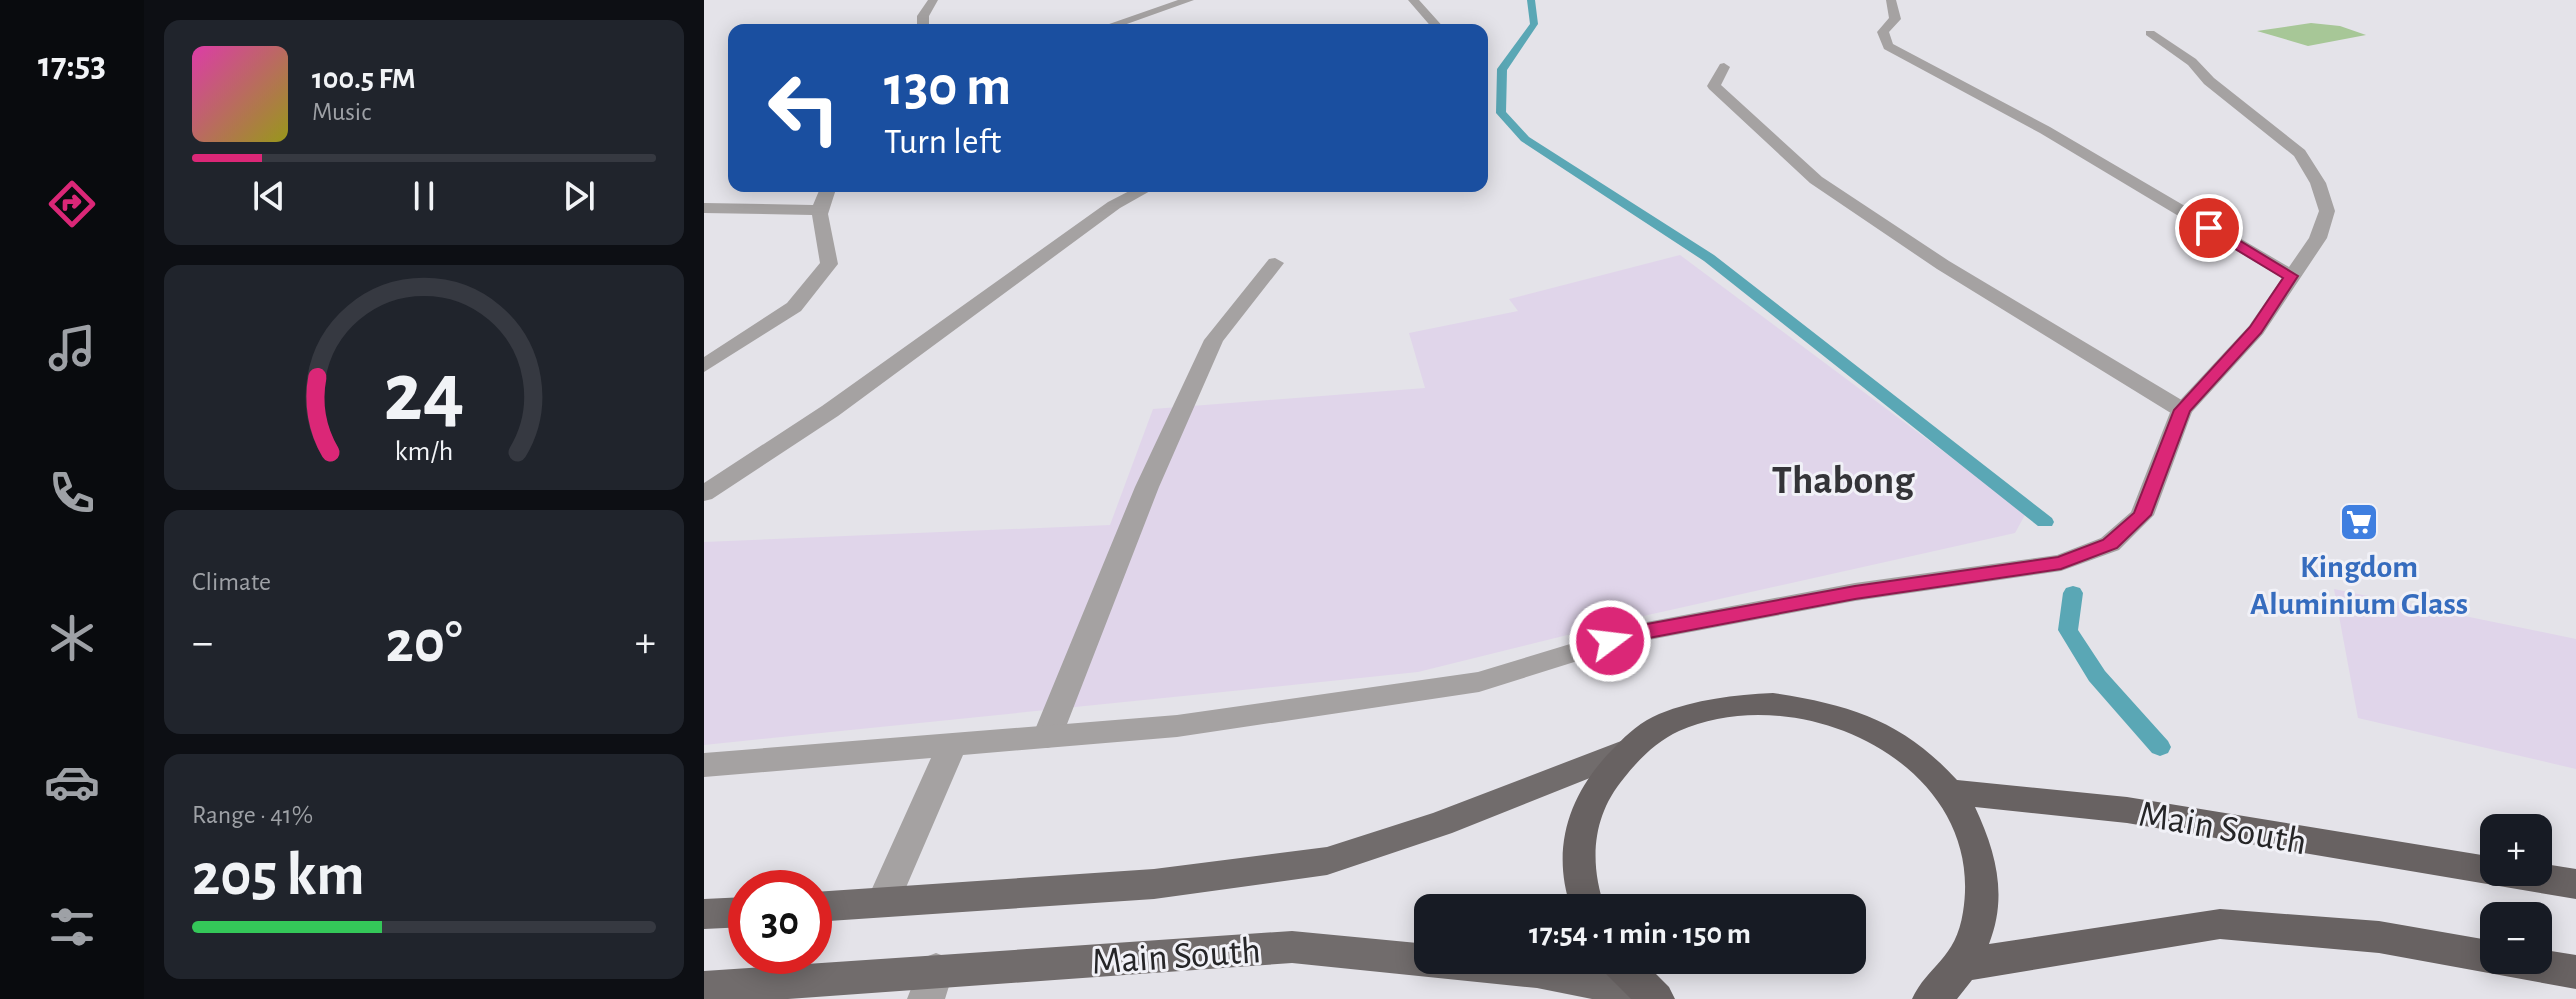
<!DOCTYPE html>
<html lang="en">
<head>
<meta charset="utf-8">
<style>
  :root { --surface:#171b24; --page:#20242c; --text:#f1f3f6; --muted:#9ea1a6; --line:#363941; --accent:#db2777 }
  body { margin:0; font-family:"Alegreya Sans",sans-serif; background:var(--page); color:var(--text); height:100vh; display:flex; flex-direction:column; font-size:30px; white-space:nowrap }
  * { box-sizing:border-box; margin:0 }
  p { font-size:26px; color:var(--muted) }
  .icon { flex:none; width:44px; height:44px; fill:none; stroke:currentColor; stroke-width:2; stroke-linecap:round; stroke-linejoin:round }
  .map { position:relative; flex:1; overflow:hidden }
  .sheet { display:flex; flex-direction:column; gap:20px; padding:20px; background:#0d0f14; width:560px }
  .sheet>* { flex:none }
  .top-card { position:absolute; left:24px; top:24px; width:760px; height:168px; border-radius:16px; box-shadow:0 4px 20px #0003; background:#1a4fa0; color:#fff; overflow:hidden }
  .controls { position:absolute; left:1776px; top:814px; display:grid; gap:16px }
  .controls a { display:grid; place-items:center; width:72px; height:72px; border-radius:16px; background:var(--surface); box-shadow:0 4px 20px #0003; font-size:40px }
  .speed { position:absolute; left:24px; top:870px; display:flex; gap:16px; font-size:40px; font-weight:700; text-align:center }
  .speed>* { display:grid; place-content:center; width:104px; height:104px; border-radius:50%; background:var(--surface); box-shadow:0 4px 20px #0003; line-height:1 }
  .speed .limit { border:12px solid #d22; background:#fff; color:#111 }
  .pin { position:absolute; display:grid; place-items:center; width:68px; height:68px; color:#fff; margin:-34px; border:4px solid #fff; border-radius:50%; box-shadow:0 2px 8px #0007 }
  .me { position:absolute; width:88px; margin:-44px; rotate:75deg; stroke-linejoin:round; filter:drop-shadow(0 0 6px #0008) }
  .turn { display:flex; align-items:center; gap:28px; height:168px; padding:0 24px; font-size:36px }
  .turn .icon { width:104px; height:104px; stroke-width:2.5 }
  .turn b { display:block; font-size:56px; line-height:68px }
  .big { font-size:60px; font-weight:700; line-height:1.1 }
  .sheet .tile { flex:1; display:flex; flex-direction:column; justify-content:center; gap:12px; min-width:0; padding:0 28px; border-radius:16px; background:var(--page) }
  .sheet .dial { align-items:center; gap:0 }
  .dial svg { height:208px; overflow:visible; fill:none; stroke:var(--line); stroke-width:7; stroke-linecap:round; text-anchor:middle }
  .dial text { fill:var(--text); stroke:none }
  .song { display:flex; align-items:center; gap:24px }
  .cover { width:96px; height:96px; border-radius:12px; background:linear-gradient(135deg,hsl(320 70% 55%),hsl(60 70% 35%)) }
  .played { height:8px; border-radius:4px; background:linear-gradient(90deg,var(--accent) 15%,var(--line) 15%) }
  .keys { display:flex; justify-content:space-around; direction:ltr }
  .heat { display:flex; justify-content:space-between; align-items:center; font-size:44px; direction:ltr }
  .charge { height:12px; border-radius:6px; background:linear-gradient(90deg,#34c759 41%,var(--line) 0) }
  .trip { position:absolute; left:710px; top:894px; width:452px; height:80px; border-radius:16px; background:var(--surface); box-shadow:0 4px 20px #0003; font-weight:700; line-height:80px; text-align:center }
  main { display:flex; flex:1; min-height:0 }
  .dock { display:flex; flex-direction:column; width:144px; justify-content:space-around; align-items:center; background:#090b0e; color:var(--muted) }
  .dock .icon { width:56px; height:56px }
  .dock .active { color:var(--accent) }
  .dock b { font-size:36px; color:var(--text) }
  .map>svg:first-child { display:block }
</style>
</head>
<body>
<main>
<nav class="dock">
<b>17:53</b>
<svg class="icon active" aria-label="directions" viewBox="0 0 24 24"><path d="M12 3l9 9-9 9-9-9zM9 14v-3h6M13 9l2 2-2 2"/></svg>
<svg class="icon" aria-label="music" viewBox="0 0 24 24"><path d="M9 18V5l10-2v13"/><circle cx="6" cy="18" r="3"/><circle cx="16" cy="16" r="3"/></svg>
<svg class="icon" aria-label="phone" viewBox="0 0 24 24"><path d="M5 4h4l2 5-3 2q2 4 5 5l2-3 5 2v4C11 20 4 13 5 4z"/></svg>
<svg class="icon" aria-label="climate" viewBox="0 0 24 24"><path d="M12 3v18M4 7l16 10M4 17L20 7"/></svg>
<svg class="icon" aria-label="car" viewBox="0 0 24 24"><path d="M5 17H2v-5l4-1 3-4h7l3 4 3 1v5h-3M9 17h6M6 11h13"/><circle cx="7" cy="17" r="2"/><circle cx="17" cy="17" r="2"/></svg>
<svg class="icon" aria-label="filters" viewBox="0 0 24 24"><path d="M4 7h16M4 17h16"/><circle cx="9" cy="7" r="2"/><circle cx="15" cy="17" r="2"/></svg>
</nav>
<section class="sheet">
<div class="tile">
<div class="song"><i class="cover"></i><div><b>100.5 FM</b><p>Music</p></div></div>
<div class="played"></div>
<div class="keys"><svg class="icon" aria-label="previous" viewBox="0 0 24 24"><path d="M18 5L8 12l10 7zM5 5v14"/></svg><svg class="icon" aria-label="pause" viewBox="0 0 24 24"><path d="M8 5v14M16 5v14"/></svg><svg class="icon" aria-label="next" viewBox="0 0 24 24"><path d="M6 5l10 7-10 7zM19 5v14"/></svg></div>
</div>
<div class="tile dial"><svg viewBox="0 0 100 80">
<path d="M14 69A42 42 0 1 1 86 69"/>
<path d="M14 69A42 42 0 0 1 9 40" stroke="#db2777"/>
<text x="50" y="56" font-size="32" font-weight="700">24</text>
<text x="50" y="72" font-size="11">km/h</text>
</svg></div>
<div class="tile"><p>Climate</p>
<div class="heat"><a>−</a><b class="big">20°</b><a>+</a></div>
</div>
<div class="tile"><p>Range · 41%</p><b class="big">205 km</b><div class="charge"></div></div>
</section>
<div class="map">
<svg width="1872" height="999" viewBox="0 0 1872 999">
  <rect width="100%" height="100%" fill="#e4e3e9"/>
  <path fill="#e0d5ea" d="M976,255L1322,513L1311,533L944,615L714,672L0,745V542L406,525L449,409L721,388L705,333L814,311L805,299Z
    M1630,589L1872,639V769L1654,718Z"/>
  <path fill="#a7c797" d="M1607,23L1636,26L1662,35L1604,46L1553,31Z"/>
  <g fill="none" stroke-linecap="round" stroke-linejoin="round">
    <path fill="#5aa7b5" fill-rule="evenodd" d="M823,0H831L834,24L803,70L802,112L825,137L1010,255L1348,518L1350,522L1348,526H1334L1000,261L817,141L792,113L793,69L826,24Z
      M1369,586L1376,588L1379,593L1374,630L1401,671L1464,741L1467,747L1464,753L1456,756L1448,753L1385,681L1354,630L1359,593L1362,588Z"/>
    <path fill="#a5a2a2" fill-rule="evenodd" d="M704,0H715L742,30H730Z
      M1020,63L1026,67L1017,85L1118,177L1245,261L1486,405L1489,410L1486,415H1470L1233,269L1106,183L1005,89L1003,86L1016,64Z
      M571,258L580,263L519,341L455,487L358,737L354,745L343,748L332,745L328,737L431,487L500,340L565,259Z
      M232,953L245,958L250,970L241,999H203L219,958Z"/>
    <path fill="#a5a2a2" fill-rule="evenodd" d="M224,0H234L225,16V24L233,30H218L213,26V16Z
      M474,0H490L406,30H388Z
      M1182,0H1192L1197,19L1185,32L1189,44L1346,127L1585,267L1605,238L1615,211L1606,183L1590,156L1500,84L1484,65L1442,35V31H1450L1492,59L1510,78L1601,150L1622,183L1631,211L1623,238L1559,334L1488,412L1450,515L1415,550L1357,571L1151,601L934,642L775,692L473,737L259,755L191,913L179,917L167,913L162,902L227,758L0,777V753L473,715L774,672L932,624L1151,583L1353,555L1397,538L1427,512L1467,410L1545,326L1578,278L1336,133L1180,49L1173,32L1185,18Z
      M117,186H133L124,214L134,264L97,311L0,372V357L83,303L116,263L108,215L0,213V203L109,205Z
      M435,186H455L416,208L134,416L8,499L0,501V483L118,406L404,202Z"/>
    <path fill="#716c6c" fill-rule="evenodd" d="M925,738L936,742L940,750L936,758L748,833L623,875L450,899L110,922V892L450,869L623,847L729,813Z
      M42,897V927L0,929V899Z
      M588,931L724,944V960C801,960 882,953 955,981L960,993L958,999H888L833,988L588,963L84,999H0V971Z"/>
    <path fill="#686262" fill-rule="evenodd" d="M1069,693C1147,705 1199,721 1253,780L1423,797L1790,857V872H1834V863L1872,869V899L1423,823L1271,807C1292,852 1304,896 1285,944L1516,909L1675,921L1790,941V960H1834V949L1872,955V989L1675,953L1516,939L1268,980L1253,999H1208C1224,965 1252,959 1259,912C1283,764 1095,677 975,731C953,741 935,759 920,778C888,816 885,862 901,908H867C846,847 866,791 911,747C923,734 938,721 955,714C992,699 1030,695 1069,693Z
      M895,960H938L965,987L971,999H927L900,972Z"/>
  </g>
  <path fill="#db2777" stroke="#8e194d" stroke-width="2" d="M1500,225H1510L1594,276L1557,333L1486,411L1447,515L1413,548L1357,569L1151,599L934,640L906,649L898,647L895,641L898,636L932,626L1151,586L1354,557L1399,540L1430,513L1470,410L1546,327L1579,278L1500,230Z"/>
  <defs>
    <symbol id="supermarket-square" viewBox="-11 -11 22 22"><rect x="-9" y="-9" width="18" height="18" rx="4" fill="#3f7fe0" stroke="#f1f1f7"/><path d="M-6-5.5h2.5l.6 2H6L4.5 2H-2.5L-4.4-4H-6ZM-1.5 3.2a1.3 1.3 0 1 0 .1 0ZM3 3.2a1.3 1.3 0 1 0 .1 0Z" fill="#fff"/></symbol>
  </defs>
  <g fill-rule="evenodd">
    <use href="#supermarket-square" x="1633" y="500" width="44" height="44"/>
  </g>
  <g text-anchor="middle" stroke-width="6" stroke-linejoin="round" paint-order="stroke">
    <g font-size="32" font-weight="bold" fill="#366cbe" stroke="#f1f1f7">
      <text x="1655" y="577">Kingdom<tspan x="1655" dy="37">Aluminium Glass</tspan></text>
    </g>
    <g font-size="38" fill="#252527" stroke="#f1f1f7">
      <text transform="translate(1519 827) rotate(10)" y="13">Main South</text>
      <text transform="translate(472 955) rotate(-4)" y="13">Main South</text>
    </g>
    <g font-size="40" font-weight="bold" fill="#343438" stroke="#f1f1f7">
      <text x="1139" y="493">Thabong</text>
    </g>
  </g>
</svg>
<div class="controls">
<a>+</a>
<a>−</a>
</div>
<div class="speed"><div class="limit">30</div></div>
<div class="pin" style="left:1505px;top:228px;background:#d93025"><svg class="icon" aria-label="arrive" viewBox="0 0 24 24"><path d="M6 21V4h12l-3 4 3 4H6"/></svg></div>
<svg class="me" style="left:906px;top:641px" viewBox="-20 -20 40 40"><circle r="17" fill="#db2777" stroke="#fff" stroke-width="3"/><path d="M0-11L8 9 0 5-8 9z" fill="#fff"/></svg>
<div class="trip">17:54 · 1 min · 150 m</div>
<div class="top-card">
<div class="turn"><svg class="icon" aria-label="left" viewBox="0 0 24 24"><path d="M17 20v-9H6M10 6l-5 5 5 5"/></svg><div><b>130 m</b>Turn left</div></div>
</div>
</div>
</main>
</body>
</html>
